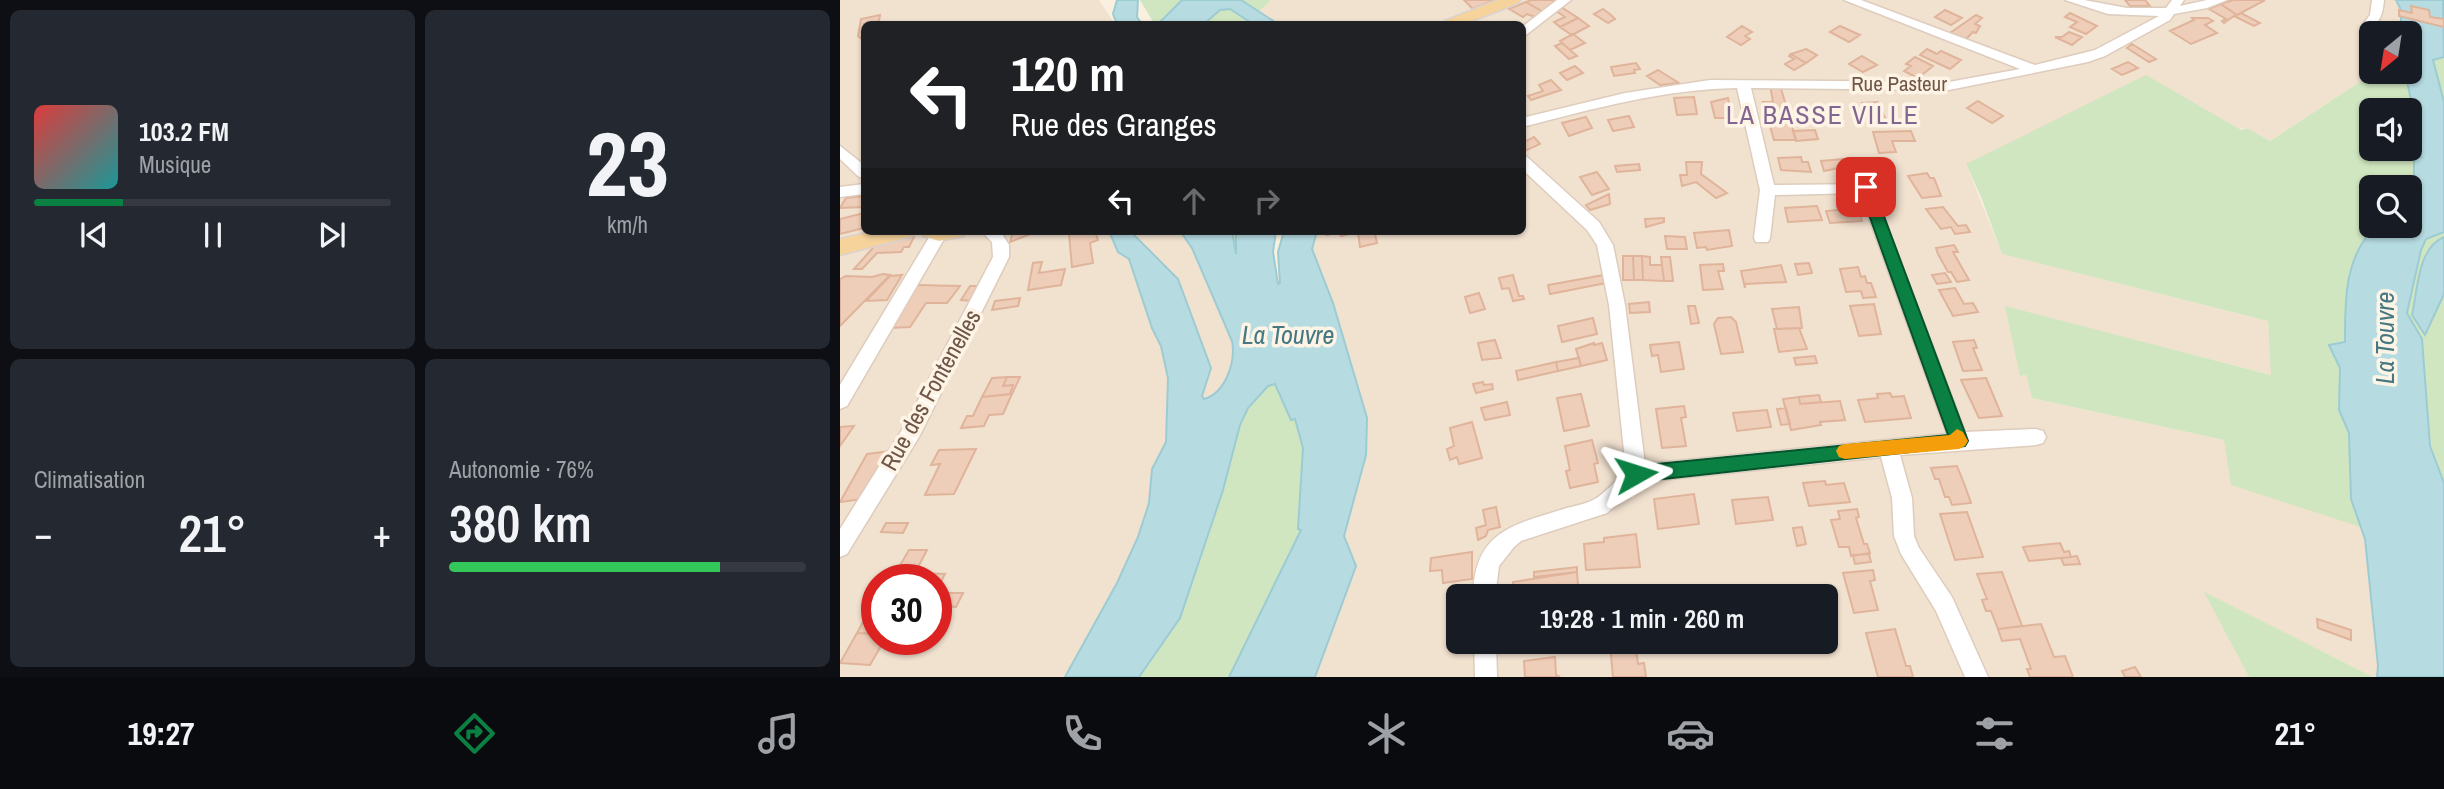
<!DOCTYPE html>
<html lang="fr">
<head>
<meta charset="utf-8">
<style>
  :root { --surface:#171b24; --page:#242831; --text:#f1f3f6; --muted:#9ea1a6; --line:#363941; --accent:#0b8043 }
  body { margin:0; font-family:"Archivo Narrow",sans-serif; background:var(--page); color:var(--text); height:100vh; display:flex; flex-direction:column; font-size:26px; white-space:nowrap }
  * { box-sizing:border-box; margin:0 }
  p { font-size:23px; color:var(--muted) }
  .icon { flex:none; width:38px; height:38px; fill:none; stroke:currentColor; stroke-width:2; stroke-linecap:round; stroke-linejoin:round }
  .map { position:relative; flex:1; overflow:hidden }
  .details { display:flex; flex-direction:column; gap:10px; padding:10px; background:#0d0f14; width:840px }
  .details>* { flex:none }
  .banner { position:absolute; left:21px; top:21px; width:665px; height:214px; border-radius:10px; box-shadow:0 2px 5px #0004; background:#202124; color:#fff; overflow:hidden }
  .needle { width:46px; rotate:210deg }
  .controls { position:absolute; left:1519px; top:21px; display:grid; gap:14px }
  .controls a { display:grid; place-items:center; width:63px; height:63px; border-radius:10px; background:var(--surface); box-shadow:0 2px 5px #0004; font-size:35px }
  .speed { position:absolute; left:21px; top:564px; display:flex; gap:14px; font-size:35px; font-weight:700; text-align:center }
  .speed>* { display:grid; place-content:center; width:91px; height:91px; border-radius:50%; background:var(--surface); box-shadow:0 2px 5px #0004; line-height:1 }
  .speed .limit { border:10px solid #d22; background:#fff; color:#111 }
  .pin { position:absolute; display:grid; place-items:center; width:60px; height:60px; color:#fff; margin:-30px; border-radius:14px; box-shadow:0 4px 10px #0006 }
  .me { position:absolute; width:77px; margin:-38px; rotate:84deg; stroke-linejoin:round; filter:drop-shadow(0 0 5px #0008) }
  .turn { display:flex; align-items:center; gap:24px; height:147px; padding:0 35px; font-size:32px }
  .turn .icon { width:91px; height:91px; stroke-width:2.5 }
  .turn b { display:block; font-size:49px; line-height:60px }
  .lanes { display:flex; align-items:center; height:66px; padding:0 35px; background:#0003; justify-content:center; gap:35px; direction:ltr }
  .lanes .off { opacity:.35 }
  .big { font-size:52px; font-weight:600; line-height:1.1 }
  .details .card { flex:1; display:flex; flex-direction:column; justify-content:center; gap:10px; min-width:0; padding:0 24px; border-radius:10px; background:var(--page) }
  .details .dial { align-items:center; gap:0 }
  .dial b { font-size:91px; line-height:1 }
  .song { display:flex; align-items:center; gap:21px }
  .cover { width:84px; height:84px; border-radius:10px; background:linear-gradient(135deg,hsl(0 70% 55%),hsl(180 70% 35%)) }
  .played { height:7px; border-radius:4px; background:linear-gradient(90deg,var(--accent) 25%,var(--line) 25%) }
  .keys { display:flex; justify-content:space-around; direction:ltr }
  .heat { display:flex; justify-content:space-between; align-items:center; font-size:38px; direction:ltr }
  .charge { height:10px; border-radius:5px; background:linear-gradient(90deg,#34c759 76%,var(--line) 0) }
  .details .tiles { flex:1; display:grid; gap:10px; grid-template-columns:repeat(2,1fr) }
  .trip { position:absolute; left:606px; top:584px; width:392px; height:70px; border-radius:10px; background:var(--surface); box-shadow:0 2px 5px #0004; font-weight:600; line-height:70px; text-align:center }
  .menu { display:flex; height:112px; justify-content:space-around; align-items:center; background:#090b0e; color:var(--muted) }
  .menu .icon { width:49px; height:49px }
  .menu .active { color:var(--accent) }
  .menu b { font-size:32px; color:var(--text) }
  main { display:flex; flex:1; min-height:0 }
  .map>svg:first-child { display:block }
</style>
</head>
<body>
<main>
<section class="details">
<div class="tiles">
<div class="card">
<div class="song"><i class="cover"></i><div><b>103.2 FM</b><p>Musique</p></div></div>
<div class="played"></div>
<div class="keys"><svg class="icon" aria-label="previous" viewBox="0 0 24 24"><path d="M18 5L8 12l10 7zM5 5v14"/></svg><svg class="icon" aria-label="pause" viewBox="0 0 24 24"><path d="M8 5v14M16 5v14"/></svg><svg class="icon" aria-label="next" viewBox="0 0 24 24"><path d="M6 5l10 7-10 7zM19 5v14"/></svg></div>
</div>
<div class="card dial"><b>23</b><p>km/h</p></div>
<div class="card"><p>Climatisation</p>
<div class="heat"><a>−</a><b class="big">21°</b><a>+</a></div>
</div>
<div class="card"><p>Autonomie · 76%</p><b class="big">380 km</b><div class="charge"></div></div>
</div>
</section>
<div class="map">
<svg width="1604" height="677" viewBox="0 0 1604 677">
  <rect width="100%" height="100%" fill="#faf0e0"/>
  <path fill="#f1e1cf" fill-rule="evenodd" d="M0,0H259L275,24H24V231H350L407,353L230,677H0ZM37,579H96V639H37Z
    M431,0H1556L1559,3L1561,33H1531V72H1535L1430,141L1407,128L1126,164L1162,254L1428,321L1432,375L1166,307L1181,376L1186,375L1192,398L1384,440L1528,529L1546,677H1533L1365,593L1409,677H475L516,566L504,536L526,455L527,418L493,303L472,248L477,231H682V24H406ZM618,597H985V642H618Z"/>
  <path fill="#d0e6c0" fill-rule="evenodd" d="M300,0H431L406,24H310L312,20Z
    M1570,55L1604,57V677H1546L1527,529L1391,485L1384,440L1192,398L1186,375L1180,376L1165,306L1431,375L1428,321L1162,254L1141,197L1126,164L1306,75L1401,130L1407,128L1430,141L1535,72H1570ZM1531,110H1570V149H1531ZM1531,187H1570V226H1531Z
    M350,231H412L507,446L412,677H230L374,405L406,353Z
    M1364,592L1533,677H1409Z"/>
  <path fill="#b6dce2" stroke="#9dcbd3" stroke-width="2" d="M277,0H298L297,17L302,24H277L273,14Z
    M342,0H401L438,24H413L390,9L380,10L364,24H318Z
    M1556,0H1603L1604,57L1593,60L1604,102V232L1586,239L1581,250L1567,313L1582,339L1590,446L1604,483V677H1537L1538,666L1525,539L1511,499L1509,433L1499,410L1500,368L1489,345L1505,342C1505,300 1504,257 1536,226H1570V187H1566L1574,175V157H1581L1576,153V123L1565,72H1570V33H1561V10Z
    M269,231H290L338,279L371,368L362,396L364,399C386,393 396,361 392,341L352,248L340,231H392L396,254V234L403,231H436L433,252L438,284L440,283L438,252L444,231H477L472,249L493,303L527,418L526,455L504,536L516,566L475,677H389L461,530L458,529L463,448L455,419L451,420L435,384L428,386L408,408L400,425L383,490L340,618L299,677H225L277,583L298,537L309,503L312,469L326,442L328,378L321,346L312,328L289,259L278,252Z
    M1604,237V294L1585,335L1572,315C1578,289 1577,249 1604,237Z"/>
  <path fill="#eeceb9" stroke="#e0b49b" stroke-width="2" d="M624,0H655L633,9Z
    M692,0H712L717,4L705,13L686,2Z
    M1285,0H1305L1310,6H1290Z
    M1393,0H1425L1397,15L1381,4Z
    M686,2L705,13L698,18L687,14L683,17L669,9Z
    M1381,4L1397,15L1401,13L1420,23L1414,26L1394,16L1384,23L1382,21L1386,19L1369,9Z
    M1571,6L1589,10L1590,17L1604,19V27L1559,16V10L1572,13Z
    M721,7L738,18L720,27L714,22L725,17L716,11Z
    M763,9L771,15L775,19L768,23L754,14Z
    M1105,10L1122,18L1111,25L1095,17Z
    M1230,13L1257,26L1246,34L1230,27L1237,22L1225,17Z
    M40,15L39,21L24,24V41L18,36L21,19Z
    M1136,15L1142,18L1135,24L1140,26L1136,33L1133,32L1126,39L1110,33Z
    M738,18L749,26L732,35L720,27Z
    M1352,18H1368L1373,21L1365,25L1377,33L1351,44L1330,31L1354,20Z
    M902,26L912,32L905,36L910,39L901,45L887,37Z
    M1000,26L1020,35L1009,42L990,32Z
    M1229,32L1242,37L1232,45L1215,37H1222Z
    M733,34L745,43L730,50L720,41Z
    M722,43L730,50L737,56L729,59L715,46Z
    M1292,44L1316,59L1309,62L1287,48Z
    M966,49L977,55L966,63L951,54Z
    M1087,49L1097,54L1101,51L1121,60L1110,69L1080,55Z
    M951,54L966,63L954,70L945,64L954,59L949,56Z
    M1022,56L1037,65L1023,72L1009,64Z
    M1075,57L1093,66L1078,78L1064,71L1071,66L1066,64Z
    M1288,62L1298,68L1282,75L1272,69Z
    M796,63L800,69L794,70L795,73L774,76L771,67Z
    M735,66L743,73L727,80L720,73Z
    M818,70L839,83L820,85L807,76Z
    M711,80L721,90L691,100L688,96L703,91L699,85Z
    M930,85L941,88L942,92L956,140H934L923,102H933Z
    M854,97L857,114L837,115L834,98Z
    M888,98L892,118H875L871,102Z
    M1138,101L1163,116L1152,123L1127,108Z
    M1038,102L1045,118H1026L1022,103Z
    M789,116L794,127L773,131L768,120Z
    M746,117L752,128L729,136L722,123Z
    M975,130L978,139L956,141L953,131Z
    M1071,131L1075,141H1052L1056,152L1039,153L1033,132Z
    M694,137L700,144L685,151L682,143Z
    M961,157L962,162H968L971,172L941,170L938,158Z
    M1015,158L1019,170L1004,167L984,171L981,161Z
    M846,162H862L861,174L887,193L876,198L856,182L842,186L840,175H847Z
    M799,164L800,170L777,172L775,166Z
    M757,172L769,189L752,195L740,177Z
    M1087,173L1090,178H1094L1101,196L1082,198L1068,176Z
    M769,194L770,204L750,210L746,205Z
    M24,196V207L0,208L6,198Z
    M977,206L982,220L948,222L945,208Z
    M1103,207L1118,226L1126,225L1130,232L1115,234L1111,227L1101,229L1086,209Z
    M1017,208L1022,221L990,223L986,211Z
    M24,213V228L0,234V219Z
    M824,218V222L806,227L805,219Z
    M889,230L892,246L867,250L866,247L857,248L854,233Z
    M173,231H193V233L170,242Z
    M236,231H264L256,234L258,240L250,243L253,263L232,267L229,234Z
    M487,231H548V232L535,234L537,243L520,247L518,232L501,236L500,232L487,235Z
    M825,236L845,237L847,249H827Z
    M74,237L69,247H64L61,252L37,253L22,269H14L40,240Z
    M1114,245L1118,252H1113L1129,280L1117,282L1111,272H1108L1098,254L1096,248Z
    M783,256H793L794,280H783Z
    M793,256H802L803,280H794Z
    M802,256L810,257V265H822L824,281L803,280Z
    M821,257H830L833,281H824Z
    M202,262L199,273L225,269L221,285L188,290L193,263Z
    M969,263L972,273L958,275L955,264Z
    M883,264L884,271H878L883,289L863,290L860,265Z
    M941,265L946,282L905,284V288L901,271Z
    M1018,267L1021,277L1025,276L1027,283H1031L1036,297L1023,298L1021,291L1006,292L1000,269Z
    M1105,273L1111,282L1097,284L1092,275Z
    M43,274L50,275L0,326V279L6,276L32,277Z
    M62,275L47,300L26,301L50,276Z
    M673,275L679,296H683L684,299L673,301L669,288L662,289L659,278Z
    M764,275L766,283L710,294L708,285Z
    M76,285L120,286L107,303H86L70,327L51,328Z
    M130,286H141L135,301L121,300Z
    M1115,288L1124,304L1133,303L1138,312L1113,316L1099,290Z
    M639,293L645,309L630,313L625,297Z
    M180,298L178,306L152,310L155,301Z
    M809,302L810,312L790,313L789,304Z
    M1034,304L1041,334L1019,336L1010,306Z
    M848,306H855L859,323L851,324Z
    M959,307L962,328L937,329L932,309Z
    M891,317L896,322L903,352L881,354L874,324L878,318Z
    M753,318L757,334L722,342L718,326Z
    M959,328L967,349L939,352L934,329Z
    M655,340L661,358L642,360L638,343Z
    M1134,340L1137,348H1133L1142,370L1123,371L1113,342Z
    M839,342L844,369L821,372L818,355L812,356L810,345Z
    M754,343V345L762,343L767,360L741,366L736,349Z
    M975,356L977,363L956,365L954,358Z
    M739,358L741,366L718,371L716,362Z
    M716,362L718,371L678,380L676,371Z
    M167,377H180L172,394H170L173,385L163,386Z
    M167,377L163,386L173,385L170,394L142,397L152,378Z
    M1146,378L1162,416L1139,418L1121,380Z
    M643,382L644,385L652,384L653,389L636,393L633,384Z
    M1050,393L1052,397L1064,396L1071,418L1025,422L1018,400L1038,398L1037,394Z
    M172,394L163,414L149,415L144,426L121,428L127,416H133L142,397Z
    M741,394L749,426L724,431L717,398Z
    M979,395L981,402L960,404L959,397Z
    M959,397L960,404L1000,401L1005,420L980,422L981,425L951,430L943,399Z
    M667,402L670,415L645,420L641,408Z
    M844,406L846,417L841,418L846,446L822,448L816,409Z
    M946,408L950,424L941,425L937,409Z
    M927,410L931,427L897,431L893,413Z
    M632,422L642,458L619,464L617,457L610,460L607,449L614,446L610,428Z
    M14,426L0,446V427Z
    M752,440L758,463L754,464L758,482L730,488L726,471L730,470L725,446Z
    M136,449L114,494L85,495L100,464L91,465L99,450Z
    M51,451L22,499L0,502L27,454Z
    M1117,466L1125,486L1131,503L1112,505L1109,497H1105L1099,479H1095L1091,468Z
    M985,481L986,485L1004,483L1010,502L969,506L963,483Z
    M854,494L859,524L818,529L814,499Z
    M928,497L933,520L896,524L892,500Z
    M656,507L660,527L648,530L646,536L638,540L636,528L646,525L643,510Z
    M1017,509L1019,517L1016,518L1024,544H1027L1030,553L1011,556L1009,547H999L991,520L1000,519L998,511Z
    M1127,512L1143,557L1115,560L1100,514Z
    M46,523H68L63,533L41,532Z
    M962,527L966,544L957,546L953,528Z
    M796,534L800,567L746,570L744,544L764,542V538Z
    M1220,543L1224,552L1229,551L1231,557L1189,561L1183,547Z
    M69,550H87L75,573L105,574L96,591V579H47L50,574H55Z
    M632,552V579L603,583L602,570L590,571L591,558Z
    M1029,554L1031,562L1015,564L1013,555Z
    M1237,556L1240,564L1224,565L1221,558Z
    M737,567V572L694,577V572Z
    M1033,570L1035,580L1030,581L1038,610L1014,613L1003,573Z
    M737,572L739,597H674L673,582Z
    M1162,572L1182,626L1158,629L1151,611H1146L1142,600L1147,599L1137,574Z
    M100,593H123L116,607L96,606Z
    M1477,619L1511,630V640L1478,628Z
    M23,622L37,623V634L17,633Z
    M1201,624L1214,657L1225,656L1233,677H1190L1187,669H1191L1180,639L1162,641L1158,629Z
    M1055,629L1066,666H1070L1073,677H1038L1026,633Z
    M17,633L37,634V639H45L30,665L0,663Z
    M795,642L798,664L804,663L806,677H773L770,644Z
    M715,657L716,675L720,677H685L684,661Z
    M1295,667L1301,677H1285L1282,671Z"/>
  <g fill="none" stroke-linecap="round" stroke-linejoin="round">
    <defs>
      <path id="minor" d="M717,0H731L682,38V27Z
        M1004,0H1021L1195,65L1255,50L1319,16L1268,14L1225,0H1244L1287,8H1326L1332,0H1344L1340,6L1367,0H1387L1367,8L1334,14L1330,20L1265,56L1248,62L1109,90L911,88L934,185L1031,184L1125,432L1196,429L1203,431L1206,437L1203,443L1196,445L1060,455L1072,498L1074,536L1079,548L1112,597L1148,677H1125L1096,611L1061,554L1054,536L1052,498L1041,457L801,482L767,513L681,541L674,547L659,566L655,597H633C634,530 674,525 727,508C735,506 745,504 753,500C765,494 776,480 786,471L769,305L757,245L747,230L682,169V155L687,157L759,222L773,245L785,305L805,464L1107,434L1020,193L935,195L930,238L928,242H916L914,238L920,190L897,88C824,89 753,109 682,127V118L785,93L870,80L1109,82L1180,69Z
        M1532,0H1544C1543,11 1541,24 1529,28L1523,24L1530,15Z
        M0,146L24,165V178L19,177L0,159Z
        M24,184V194L0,197V187Z
        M93,231H105L107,234L7,406L0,409V385Z
        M141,231L161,232L169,245V257L79,437L7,554L0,557V529L65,425L153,257L152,242Z
        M634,642H656L657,677H635Z"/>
      <path id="major" d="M658,0H680L678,3L624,24H603L605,21Z
        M35,231H76L73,236L0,255V239Z
        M80,231H127L124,236L99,241L83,236Z"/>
    </defs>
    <use href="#minor" stroke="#deccbd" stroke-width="3"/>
    <use href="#major" stroke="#dad3d0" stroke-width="3"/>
    <use href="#minor" fill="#fff" fill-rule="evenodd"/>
    <use href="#major" fill="#f6d39b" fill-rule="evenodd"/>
  </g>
  <path fill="#0b8043" stroke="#07532c" stroke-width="2" d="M1026,183L1033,187L1128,441L1125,446L796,482L789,479L787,474L789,468L796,466L1108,435L1019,187Z"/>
  <path fill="#f59e0b" d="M1117,429L1123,432L1128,441L1125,446L1119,449L1005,459L999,457L996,451L999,446L1005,444L1110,435Z"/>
  <g text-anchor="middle" stroke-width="7" stroke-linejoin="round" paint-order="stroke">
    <g font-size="21" fill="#6f5649" stroke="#fef4e5">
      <text x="1059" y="91">Rue Pasteur</text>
    </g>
    <g font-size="24" fill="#6f5649" stroke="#fef4e5">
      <text transform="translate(91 390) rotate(-61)" y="8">Rue des Fontenelles</text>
    </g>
    <g font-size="26" letter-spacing="2" fill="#836592" stroke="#fef4e5">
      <text x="983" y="124">LA BASSE VILLE</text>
    </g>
    <g font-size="26" font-style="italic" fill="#457882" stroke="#fef4e5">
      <text x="448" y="344">La Touvre</text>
      <text transform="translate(1545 338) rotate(-90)" y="9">La Touvre</text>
    </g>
  </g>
</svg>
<div class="controls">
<a><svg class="needle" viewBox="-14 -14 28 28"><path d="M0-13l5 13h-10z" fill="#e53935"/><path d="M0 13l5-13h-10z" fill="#9ea1a6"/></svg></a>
<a><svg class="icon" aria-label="sound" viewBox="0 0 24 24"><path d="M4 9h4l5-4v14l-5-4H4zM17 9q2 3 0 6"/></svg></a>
<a><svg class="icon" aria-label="search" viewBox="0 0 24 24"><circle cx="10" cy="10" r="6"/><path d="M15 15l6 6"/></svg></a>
</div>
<div class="speed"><div class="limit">30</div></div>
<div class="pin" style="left:1026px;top:187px;background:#d93025"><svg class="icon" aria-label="arrive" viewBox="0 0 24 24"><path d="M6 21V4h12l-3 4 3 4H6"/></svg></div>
<svg class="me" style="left:796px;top:474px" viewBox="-20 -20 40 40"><path d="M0-17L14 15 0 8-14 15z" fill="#0b8043" stroke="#fff" stroke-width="4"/></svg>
<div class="trip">19:28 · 1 min · 260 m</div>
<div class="banner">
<div class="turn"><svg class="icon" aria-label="left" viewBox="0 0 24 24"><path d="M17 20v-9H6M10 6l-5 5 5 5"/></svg><div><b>120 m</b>Rue des Granges</div></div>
<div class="lanes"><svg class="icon" aria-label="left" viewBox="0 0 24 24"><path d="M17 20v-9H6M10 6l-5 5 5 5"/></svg><svg class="icon off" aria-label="ahead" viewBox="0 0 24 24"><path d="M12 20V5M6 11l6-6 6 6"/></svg><svg class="icon off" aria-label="right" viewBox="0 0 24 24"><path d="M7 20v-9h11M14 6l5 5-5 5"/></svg></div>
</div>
</div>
</main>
<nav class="menu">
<b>19:27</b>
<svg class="icon active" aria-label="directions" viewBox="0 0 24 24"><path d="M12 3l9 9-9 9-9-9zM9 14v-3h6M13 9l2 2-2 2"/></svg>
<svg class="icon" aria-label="music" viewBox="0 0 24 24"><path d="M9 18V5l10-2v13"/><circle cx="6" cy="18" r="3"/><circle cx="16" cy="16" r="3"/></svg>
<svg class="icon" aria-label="phone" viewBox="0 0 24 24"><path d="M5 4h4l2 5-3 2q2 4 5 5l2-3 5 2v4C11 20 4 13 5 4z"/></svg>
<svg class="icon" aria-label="climate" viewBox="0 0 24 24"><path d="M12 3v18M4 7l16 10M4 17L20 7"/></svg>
<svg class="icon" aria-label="car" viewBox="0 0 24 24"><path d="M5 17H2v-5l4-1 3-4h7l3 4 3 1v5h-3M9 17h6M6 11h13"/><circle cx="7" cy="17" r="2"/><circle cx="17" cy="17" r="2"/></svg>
<svg class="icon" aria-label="filters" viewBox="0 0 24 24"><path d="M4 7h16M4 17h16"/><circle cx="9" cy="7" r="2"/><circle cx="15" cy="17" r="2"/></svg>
<b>21°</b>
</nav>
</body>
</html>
